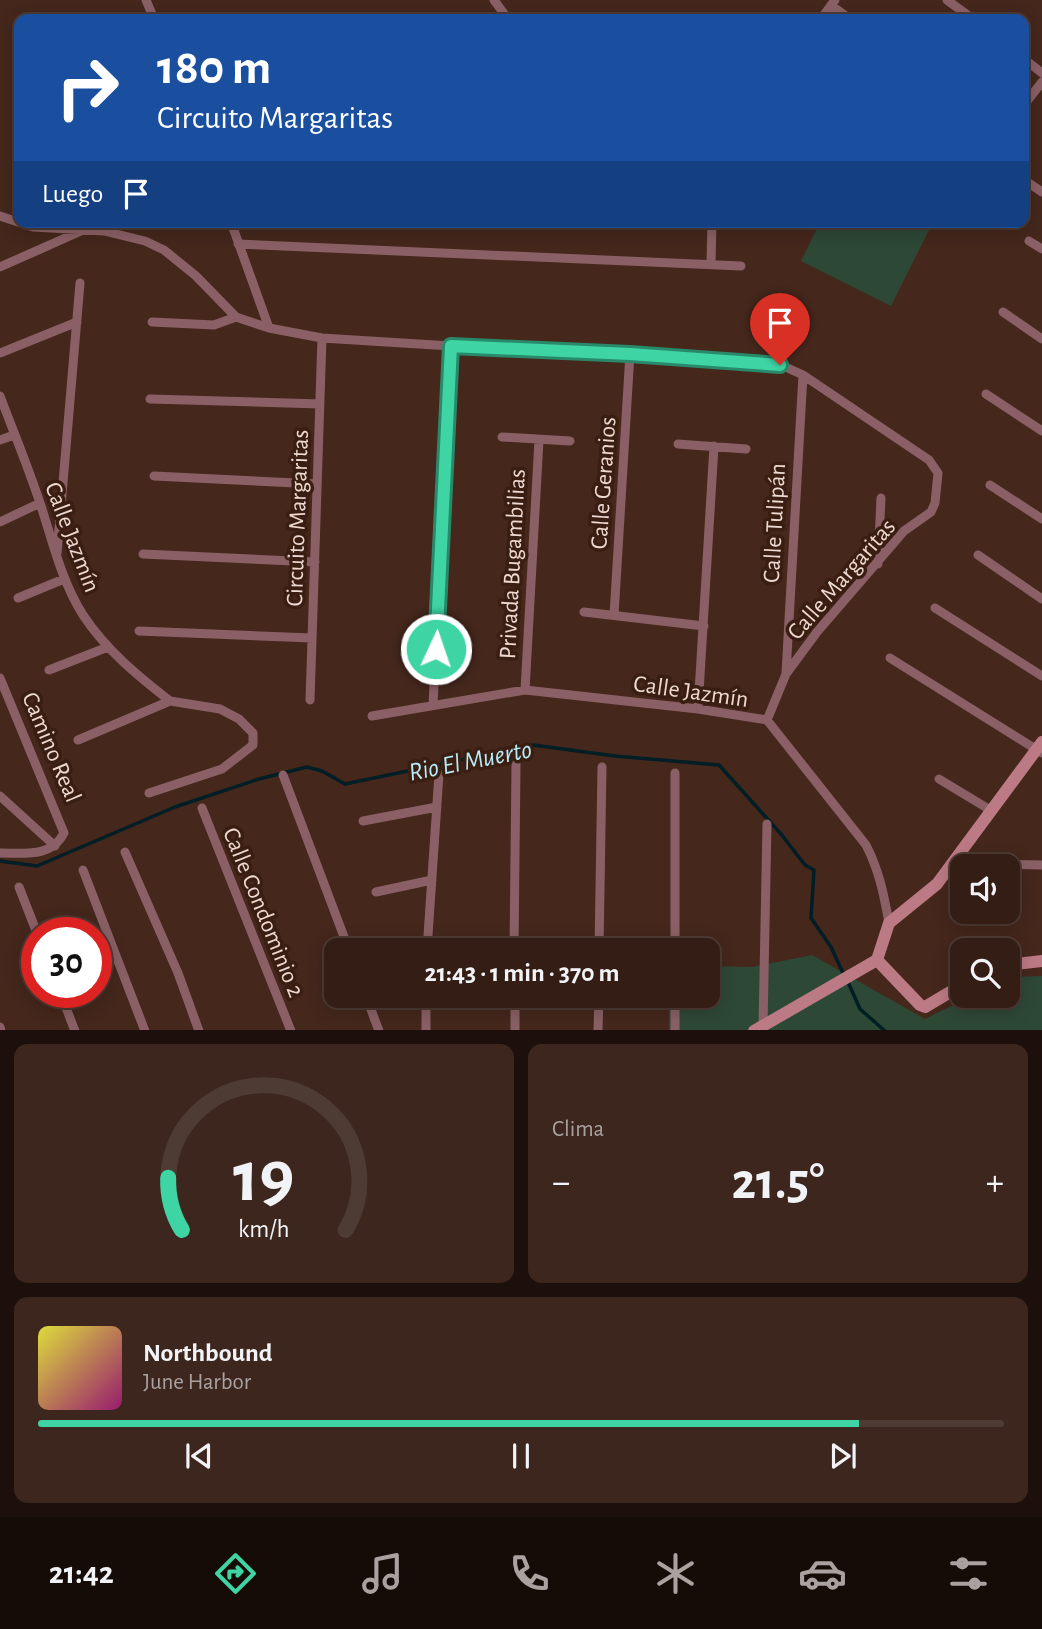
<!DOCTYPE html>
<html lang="es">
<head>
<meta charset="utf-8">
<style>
  :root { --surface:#341d15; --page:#3c261e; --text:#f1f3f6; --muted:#a9a2a0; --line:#4e3b34; --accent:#3ed4a3 }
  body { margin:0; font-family:"Alegreya Sans",sans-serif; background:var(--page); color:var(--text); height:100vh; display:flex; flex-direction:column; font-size:26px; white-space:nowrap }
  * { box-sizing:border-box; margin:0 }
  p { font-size:23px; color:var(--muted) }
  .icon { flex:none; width:38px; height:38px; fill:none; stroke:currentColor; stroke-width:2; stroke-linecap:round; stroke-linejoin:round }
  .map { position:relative; height:1030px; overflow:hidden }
  .side { display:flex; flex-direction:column; gap:14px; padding:14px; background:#1d100c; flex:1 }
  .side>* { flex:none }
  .banner { position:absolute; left:14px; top:14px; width:1015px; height:214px; border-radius:14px; box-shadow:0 4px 18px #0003,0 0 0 2px var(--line); background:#1a4fa0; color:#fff; overflow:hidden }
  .fabs { position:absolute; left:950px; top:854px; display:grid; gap:14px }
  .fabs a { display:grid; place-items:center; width:70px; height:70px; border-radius:14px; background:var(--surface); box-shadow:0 4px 18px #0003,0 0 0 2px var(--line); font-size:35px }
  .speed { position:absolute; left:21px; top:917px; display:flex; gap:14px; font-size:35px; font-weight:700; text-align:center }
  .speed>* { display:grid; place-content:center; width:91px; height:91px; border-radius:50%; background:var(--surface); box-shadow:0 4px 18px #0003,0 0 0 2px var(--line); line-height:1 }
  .speed .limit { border:10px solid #d22; background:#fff; color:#111 }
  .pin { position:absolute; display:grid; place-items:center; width:60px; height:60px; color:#fff; margin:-72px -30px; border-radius:50% 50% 50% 0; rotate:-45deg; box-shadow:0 0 7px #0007 }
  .pin .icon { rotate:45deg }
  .me { position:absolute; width:77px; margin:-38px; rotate:3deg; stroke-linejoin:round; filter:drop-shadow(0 0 5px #0008) }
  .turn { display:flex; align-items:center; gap:24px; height:147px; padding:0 28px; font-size:32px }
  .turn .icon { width:91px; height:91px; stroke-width:2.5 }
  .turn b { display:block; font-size:49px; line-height:60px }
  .then { display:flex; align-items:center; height:66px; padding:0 28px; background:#0003; gap:14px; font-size:26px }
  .big { font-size:52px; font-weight:700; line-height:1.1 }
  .side .tile { flex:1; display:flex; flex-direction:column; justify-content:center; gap:10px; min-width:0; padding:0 24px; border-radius:14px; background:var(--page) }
  .side .dial { align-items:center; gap:0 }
  .dial svg { height:182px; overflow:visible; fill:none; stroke:var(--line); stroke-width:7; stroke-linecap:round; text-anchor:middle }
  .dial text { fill:var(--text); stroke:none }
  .song { display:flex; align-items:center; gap:21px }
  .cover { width:84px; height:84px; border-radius:10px; background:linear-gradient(135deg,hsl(60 70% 55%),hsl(320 70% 35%)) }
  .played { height:7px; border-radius:4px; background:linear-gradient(90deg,var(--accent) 85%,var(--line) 85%) }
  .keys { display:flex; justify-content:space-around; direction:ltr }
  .heat { display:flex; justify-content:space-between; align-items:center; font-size:38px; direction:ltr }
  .side .tiles { flex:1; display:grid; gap:14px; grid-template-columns:1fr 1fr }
  .tile:last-child { grid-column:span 2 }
  .trip { position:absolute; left:324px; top:938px; width:396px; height:70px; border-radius:14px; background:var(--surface); box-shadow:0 4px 18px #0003,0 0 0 2px var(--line); font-weight:700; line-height:70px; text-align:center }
  .dock { display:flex; height:112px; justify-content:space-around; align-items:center; background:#150c08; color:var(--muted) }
  .dock .icon { width:49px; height:49px }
  .dock .on { color:var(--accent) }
  .dock b { font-size:32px; color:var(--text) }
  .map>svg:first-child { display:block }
</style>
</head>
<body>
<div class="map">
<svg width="1042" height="1031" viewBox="0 0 1042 1031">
  <rect width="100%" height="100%" fill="#45271c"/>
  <path fill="#2e4836" d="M820,222H933L891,306L801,261Z
    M812,955L925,1019L972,996H1008V978L1010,977L1042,976V1030L669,1031V996H707V966L752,967Z"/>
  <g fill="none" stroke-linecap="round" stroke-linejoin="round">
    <path stroke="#001e25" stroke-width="3.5" d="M0,861L37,866L175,807L259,779L307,767L322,771L345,784L533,745L615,756L719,765L781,834L805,865L814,870L811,918L831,947L844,975
      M848,982L860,1009L885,1031"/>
    <path stroke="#8a6066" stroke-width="9" d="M146,0L154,19
      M494,0L508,19
      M947,0L973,19
      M831,5L850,19
      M821,19L835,0
      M1024,59L1042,73
      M1024,105L1042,82
      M1024,180L1042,192
      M0,216L33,227L104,231L145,241L164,250L196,276L236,317L269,328L322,338L451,346L630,353L781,365L803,375L929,460L938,473L935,503L931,512L904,531L817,632L786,674L767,720
      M231,222L269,328
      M1029,241L1042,249
      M238,244L741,266
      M711,263L712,222
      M0,267L81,231
      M1003,312L1042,339
      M152,322L214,325L236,317
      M0,353L77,322
      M986,394L1042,431
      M0,396C14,433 29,469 41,506C53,543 62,582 83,615C106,650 138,676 170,701
      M150,399L320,404
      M502,437L570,441
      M0,440L14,435
      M678,444L746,449
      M154,476L317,484
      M990,485L1042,519
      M0,522L40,503
      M57,553L80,283
      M143,554L315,562
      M978,555L1042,599
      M878,564L881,498
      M18,598L64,579
      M935,608L1042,676
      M584,612L704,626
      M614,615L630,353
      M139,631L312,638
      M890,658L1042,753
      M49,670L108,647
      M786,673L803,375
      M0,678L64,833C51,858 24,853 0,853
      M525,690L539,440
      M310,700L322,338
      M433,705L451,346
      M698,709L714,446
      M372,716L525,690L698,709L767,720L866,845C879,870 884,895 889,923
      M78,740L170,701L220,709L239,719L253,733V745L222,769L149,793
      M675,773V950
      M283,775L349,950
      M939,779L992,811
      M0,796L55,846
      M202,808L291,1031
      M363,821L437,807
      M125,852L178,973L199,1031
      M954,863L1042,865
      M83,870L145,1031
      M19,887L37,933
      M376,892L432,880
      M427,950L439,774
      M514,950L516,764
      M599,950L602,767
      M60,992L75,1031
      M366,996L379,1031
      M515,996V1031
      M675,996V1031
      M763,1026L767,824
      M0,1027L1,1031
      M426,1031V996
      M598,1031L599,996"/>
    <path stroke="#bc7a84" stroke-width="12" d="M877,960L889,923L937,884L1042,742
      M1008,965L1042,961
      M754,1031L877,960L920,1005L925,1007L962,985"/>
  </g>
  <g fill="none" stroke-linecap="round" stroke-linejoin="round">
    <defs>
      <path id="route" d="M436,649L451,346L630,354L780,365"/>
    </defs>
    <use href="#route" stroke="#288a6a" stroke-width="18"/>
    <use href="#route" stroke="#3ed4a3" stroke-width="12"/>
  </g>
  <g text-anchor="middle" stroke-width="7" stroke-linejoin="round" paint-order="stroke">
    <g font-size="24" fill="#edd9d1" stroke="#3a1e12">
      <text transform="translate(603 483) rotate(-86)" y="8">Calle Geranios</text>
      <text transform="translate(297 518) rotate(-88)" y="8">Circuito Margaritas</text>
      <text transform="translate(774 523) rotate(-87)" y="8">Calle Tulipán</text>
      <text transform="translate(73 537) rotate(69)" y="8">Calle Jazmín</text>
      <text transform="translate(512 564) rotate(-87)" y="8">Privada Bugambilias</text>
      <text transform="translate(841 579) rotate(-49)" y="8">Calle Margaritas</text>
      <text transform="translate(691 691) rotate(8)" y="8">Calle Jazmín</text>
      <text transform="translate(52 747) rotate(67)" y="8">Camino Real</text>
      <text transform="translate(264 912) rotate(68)" y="8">Calle Condominio 2</text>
    </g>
    <g font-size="26" font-style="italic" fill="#b7ebf9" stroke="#3a1e12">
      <text transform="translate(470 760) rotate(-11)" y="9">Rio El Muerto</text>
    </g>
  </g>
</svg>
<div class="fabs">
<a><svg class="icon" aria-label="sound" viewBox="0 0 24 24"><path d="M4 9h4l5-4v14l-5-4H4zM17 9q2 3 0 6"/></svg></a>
<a><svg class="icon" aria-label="search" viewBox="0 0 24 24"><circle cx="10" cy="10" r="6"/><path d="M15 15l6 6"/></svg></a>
</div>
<div class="speed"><div class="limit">30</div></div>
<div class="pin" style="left:780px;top:365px;background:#d93025"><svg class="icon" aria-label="arrive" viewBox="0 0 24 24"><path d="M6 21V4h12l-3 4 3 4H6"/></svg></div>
<svg class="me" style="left:436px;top:649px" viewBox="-20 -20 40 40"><circle r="17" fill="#3ed4a3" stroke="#fff" stroke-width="3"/><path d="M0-11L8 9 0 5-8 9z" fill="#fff"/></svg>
<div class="trip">21:43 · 1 min · 370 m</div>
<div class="banner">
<div class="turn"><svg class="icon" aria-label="right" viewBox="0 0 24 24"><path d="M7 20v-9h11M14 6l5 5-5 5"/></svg><div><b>180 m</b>Circuito Margaritas</div></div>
<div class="then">Luego<svg class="icon" aria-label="arrive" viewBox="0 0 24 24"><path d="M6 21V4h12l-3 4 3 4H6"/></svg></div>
</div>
</div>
<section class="side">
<div class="tiles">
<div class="tile dial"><svg viewBox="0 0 100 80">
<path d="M14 69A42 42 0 1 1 86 69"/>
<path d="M14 69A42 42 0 0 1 8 46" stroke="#3ed4a3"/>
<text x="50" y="56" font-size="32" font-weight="700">19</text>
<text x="50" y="72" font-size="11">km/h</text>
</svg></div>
<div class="tile"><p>Clima</p>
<div class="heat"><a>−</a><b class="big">21.5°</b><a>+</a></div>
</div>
<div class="tile">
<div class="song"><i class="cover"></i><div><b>Northbound</b><p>June Harbor</p></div></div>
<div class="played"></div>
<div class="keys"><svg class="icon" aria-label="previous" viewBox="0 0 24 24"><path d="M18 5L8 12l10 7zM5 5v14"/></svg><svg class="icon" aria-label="pause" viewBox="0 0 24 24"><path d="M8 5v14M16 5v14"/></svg><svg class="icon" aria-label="next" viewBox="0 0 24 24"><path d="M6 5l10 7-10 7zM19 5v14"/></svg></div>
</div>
</div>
</section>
<nav class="dock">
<b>21:42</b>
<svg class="icon on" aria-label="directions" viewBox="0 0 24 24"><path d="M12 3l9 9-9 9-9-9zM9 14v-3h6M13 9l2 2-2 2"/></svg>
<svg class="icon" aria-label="music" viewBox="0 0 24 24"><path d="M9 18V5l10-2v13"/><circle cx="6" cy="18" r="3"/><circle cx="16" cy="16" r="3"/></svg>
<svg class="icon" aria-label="phone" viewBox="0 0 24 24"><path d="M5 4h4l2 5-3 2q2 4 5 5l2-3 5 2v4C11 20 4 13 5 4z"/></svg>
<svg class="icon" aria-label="climate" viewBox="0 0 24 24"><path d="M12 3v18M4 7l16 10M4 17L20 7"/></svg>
<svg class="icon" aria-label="car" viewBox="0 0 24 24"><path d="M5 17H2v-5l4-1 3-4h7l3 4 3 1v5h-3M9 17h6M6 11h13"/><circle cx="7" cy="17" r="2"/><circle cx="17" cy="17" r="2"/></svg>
<svg class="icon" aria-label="filters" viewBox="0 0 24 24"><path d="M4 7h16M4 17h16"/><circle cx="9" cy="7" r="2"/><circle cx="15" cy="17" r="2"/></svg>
</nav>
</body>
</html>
